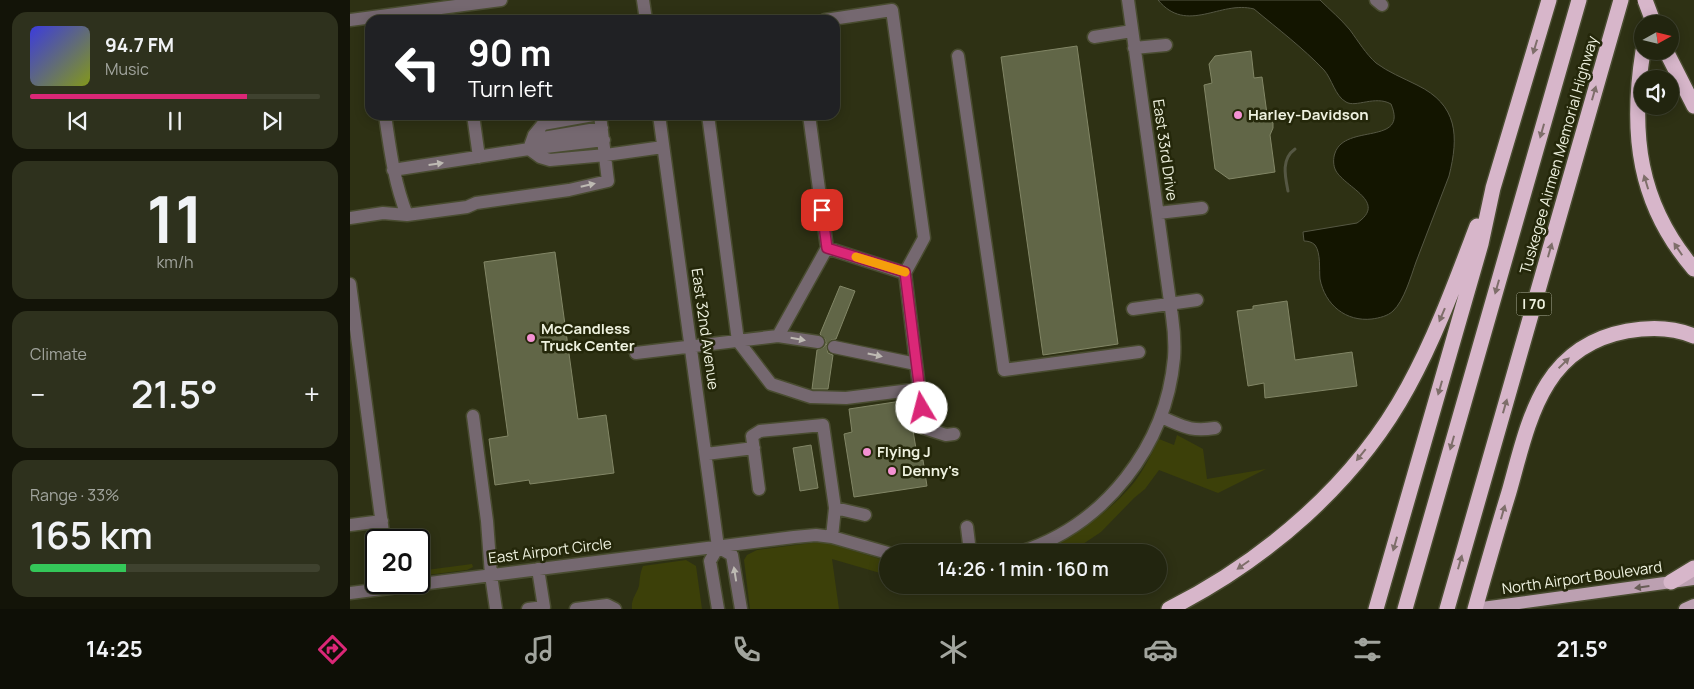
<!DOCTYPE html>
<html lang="en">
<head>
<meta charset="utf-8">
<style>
  :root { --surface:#22250f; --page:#2e311d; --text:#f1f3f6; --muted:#a2a59e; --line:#3f422f; --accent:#db2777 }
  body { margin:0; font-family:Manrope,sans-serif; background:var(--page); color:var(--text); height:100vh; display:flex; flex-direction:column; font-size:19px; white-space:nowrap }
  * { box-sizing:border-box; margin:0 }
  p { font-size:16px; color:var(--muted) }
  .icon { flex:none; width:28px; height:28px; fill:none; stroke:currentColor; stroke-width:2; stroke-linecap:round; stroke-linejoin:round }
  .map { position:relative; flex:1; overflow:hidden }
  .drawer { display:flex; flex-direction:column; gap:12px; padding:12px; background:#131408; width:350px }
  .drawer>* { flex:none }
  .guide { position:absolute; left:15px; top:15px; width:475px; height:105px; border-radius:15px; box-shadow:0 2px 12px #0003,0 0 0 1px var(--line); background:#202124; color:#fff; overflow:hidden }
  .needle { width:32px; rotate:82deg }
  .buttons { position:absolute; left:1284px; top:15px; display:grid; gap:10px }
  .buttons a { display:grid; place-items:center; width:45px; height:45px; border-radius:50%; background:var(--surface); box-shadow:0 2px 12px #0003,0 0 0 1px var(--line); font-size:25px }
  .speed { position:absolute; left:15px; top:529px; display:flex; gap:10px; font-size:25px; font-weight:700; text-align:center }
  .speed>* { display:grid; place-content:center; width:65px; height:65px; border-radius:50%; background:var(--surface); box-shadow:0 2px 12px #0003,0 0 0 1px var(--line); line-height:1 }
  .speed .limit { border:2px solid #111; border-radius:8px; background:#fff; color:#111 }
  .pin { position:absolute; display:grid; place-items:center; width:42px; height:42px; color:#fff; margin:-21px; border-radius:10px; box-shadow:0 2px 8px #0006 }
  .me { position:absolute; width:55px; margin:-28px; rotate:352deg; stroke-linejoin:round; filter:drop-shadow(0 0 4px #0008) }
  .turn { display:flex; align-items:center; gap:18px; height:105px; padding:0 20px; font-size:22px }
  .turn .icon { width:65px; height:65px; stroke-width:2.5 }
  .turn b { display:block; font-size:35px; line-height:42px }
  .big { font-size:38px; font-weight:600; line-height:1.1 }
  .drawer .widget { flex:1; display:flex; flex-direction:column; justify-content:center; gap:8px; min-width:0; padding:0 18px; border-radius:15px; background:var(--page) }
  .drawer .dial { align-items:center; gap:0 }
  .dial b { font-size:65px; line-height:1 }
  .song { display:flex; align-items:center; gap:15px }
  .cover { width:60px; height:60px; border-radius:8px; background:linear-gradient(135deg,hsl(240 70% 55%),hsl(70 70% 35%)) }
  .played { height:5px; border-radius:2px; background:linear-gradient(90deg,var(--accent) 75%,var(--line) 75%) }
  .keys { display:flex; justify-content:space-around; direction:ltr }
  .heat { display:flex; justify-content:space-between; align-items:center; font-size:28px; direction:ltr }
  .charge { height:8px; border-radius:4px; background:linear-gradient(90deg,#34c759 33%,var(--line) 0) }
  .trip { position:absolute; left:529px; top:544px; width:288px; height:50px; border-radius:25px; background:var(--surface); box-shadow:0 2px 12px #0003,0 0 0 1px var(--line); font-weight:600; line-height:50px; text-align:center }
  .tab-bar { display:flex; height:80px; justify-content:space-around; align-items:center; background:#0e0f06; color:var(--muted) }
  .tab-bar .icon { width:35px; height:35px }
  .tab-bar .current { color:var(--accent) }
  .tab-bar b { font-size:22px; color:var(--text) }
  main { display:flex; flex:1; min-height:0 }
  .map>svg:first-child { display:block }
</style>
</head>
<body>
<main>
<section class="drawer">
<div class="widget">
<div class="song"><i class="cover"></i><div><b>94.7 FM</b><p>Music</p></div></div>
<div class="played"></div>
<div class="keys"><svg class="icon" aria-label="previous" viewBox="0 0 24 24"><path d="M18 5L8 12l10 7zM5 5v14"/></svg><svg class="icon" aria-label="pause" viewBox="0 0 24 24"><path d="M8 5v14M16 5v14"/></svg><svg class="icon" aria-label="next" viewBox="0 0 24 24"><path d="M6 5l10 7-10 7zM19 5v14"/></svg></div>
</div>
<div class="widget dial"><b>11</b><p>km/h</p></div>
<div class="widget"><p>Climate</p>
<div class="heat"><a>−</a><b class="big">21.5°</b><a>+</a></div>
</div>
<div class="widget"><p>Range · 33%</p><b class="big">165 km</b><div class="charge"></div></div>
</section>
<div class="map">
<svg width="1344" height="609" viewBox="0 0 1344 609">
  <rect width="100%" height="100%" fill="#2e3114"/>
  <path fill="#3c4009" d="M827,435L853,449L857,479L916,469L868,493L809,470L795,489L784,498L751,532L721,552H688C723,538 757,514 782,485C793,472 801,454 809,439L824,445Z
    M469,542L481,544L537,561V575L482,559L489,609H400L394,560L397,555L407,550Z
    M336,560L346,566L352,609H282C281,599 286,595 289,586C290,578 290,573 293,566Z
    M122,564L123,567L117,570L69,576V571Z"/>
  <path fill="#131500" stroke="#555743" d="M808,0H970C980,10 991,19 1000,30C1008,41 1016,54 1026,63C1038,72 1053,78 1067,85C1108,105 1109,136 1099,176C1088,205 1077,233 1066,262C1061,276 1054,301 1043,311C1038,316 1029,318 1022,319C996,322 975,305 970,279C969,269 971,253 965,245C962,242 958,241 954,241L953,232L1007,223C1038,202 996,188 986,171C983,166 983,158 985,153C995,123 1059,146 1041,104C1025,95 1006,108 996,102C985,96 982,79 974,70C953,48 928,29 904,9C870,0 837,35 808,0Z"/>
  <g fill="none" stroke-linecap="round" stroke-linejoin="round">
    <path stroke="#555743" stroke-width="3" d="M938,191C935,176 931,159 945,149"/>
  </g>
  <path fill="#616647" stroke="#828666" d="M727,46L768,344L693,355L651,57Z
    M901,51L904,78L912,77L917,114L923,123V128L920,135L925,172L879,179L865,169L854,85L862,83L859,64L865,56Z
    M205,252L228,419L256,415L264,473L180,484L179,480L145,485L139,439L158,436L134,262Z
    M490,286L505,291L486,339L481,340L476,345L478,353L483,355L478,389H462L467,350L474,347L476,343L475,339L470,334Z
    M937,301L945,360L1002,352L1007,386L915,398L914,383L898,386L887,311L903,309V306Z
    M558,400L568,461L573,460L577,486L504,497L494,434L502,432L499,409Z
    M461,445L468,488L450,491L443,448Z"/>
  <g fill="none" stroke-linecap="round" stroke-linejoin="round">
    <defs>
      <path id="minor" d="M293,0L296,20
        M1026,0L1032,5
        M0,20L151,0
        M475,20L542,10L574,238L555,273
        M744,37L782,31
        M784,48L816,45
        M608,56L654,370L789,352
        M35,115C40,149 44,182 57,215
        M123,115L129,157
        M309,115L368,547L360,561L368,609
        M358,115L388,341L421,384L461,397L496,398L569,389
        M179,149L190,157L200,160L256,155L313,147
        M179,149L193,138L252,128
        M179,149L254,140
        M43,170L179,149L184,135L193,124L243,115
        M808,213L852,208
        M0,218L33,213L57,215L117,207L126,203L219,190L258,181L250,115
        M477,248L555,273L574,428L596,435L604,434
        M0,284L34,540
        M783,309L847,300
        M428,336L468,342
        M484,347L566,364
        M286,353L428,336L477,248L459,115
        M123,416L137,521L141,575L146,609
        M811,417C833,426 840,432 865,428
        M356,454L404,448
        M409,489L402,436L410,431L473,425L485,508L482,537
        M485,508L515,515
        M0,525L32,521
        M617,527L620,552
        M368,547L382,555L391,609
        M670,552C755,525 816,446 824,358C825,344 824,330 822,316L778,0
        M0,593L444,537L466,535L482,537L538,553
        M178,609L194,607L188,569
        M226,609L257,605L265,609"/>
      <path id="major" d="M1125,609L1344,579
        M1335,609L1344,605"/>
      <path id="highway" d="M1293,51C1280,133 1288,204 1344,269
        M1316,51L1344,106
        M1321,582L1344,568
        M819,609C916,560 1006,483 1058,387C1086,336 1106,281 1127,226
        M1026,609L1131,244L1143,188L1199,0
        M1055,609L1229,0
        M1097,609L1271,0
        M1125,609C1136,570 1147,531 1159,492C1179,421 1191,347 1277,331C1299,327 1323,327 1344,336"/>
    </defs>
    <use href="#minor" stroke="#494c30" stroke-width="15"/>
    <use href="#major" stroke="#494c30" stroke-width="15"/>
    <use href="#highway" stroke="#494c30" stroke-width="18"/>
    <use href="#minor" stroke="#756870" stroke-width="12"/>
    <use href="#major" stroke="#bca0b1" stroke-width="12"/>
    <use href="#highway" stroke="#d7b6ca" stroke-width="15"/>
    <defs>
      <path id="highway-bridge" d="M1295,0L1304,24"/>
    </defs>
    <use href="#highway-bridge" stroke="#494c30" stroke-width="18" stroke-linecap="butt"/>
    <use href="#highway-bridge" stroke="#d7b6ca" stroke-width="15"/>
  </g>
  <defs><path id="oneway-solid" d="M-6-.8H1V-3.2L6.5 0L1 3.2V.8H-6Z" transform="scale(1.25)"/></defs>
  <g fill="#7e6e6a">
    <use href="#oneway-solid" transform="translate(1185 47) rotate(107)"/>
    <use href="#oneway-solid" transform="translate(1244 93) rotate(-74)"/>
    <use href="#oneway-solid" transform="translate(1192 131) rotate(106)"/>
    <use href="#oneway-solid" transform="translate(1296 182) rotate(-107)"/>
    <use href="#oneway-solid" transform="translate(1328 249) rotate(-124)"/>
    <use href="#oneway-solid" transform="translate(1200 250) rotate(-74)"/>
    <use href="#oneway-solid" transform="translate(1147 287) rotate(106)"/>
    <use href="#oneway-solid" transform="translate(1092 315) rotate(113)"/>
    <use href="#oneway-solid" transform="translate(1214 363) rotate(-44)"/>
    <use href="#oneway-solid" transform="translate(1090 388) rotate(106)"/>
    <use href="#oneway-solid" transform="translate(1155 406) rotate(-74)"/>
    <use href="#oneway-solid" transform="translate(1102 443) rotate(106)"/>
    <use href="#oneway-solid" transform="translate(1011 455) rotate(129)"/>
    <use href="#oneway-solid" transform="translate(1153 512) rotate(-74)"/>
    <use href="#oneway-solid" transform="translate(1045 544) rotate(106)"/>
    <use href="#oneway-solid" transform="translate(1110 562) rotate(-74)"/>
    <use href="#oneway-solid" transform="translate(893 565) rotate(145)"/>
  </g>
  <g fill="#bebab3">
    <use href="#oneway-solid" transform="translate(86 164) rotate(-8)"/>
    <use href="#oneway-solid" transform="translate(238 185) rotate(-13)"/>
    <use href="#oneway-solid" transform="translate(448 339) rotate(10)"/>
    <use href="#oneway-solid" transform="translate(525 355) rotate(12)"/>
    <use href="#oneway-solid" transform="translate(385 574) rotate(-99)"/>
  </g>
  <use fill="#685d55" href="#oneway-solid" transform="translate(1292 587) rotate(172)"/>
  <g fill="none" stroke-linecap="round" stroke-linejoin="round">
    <defs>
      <path id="route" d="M472,210L477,248L555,272L572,408"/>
    </defs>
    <use href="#route" stroke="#8e194d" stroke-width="12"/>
    <use href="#route" stroke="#db2777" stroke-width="9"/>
    <path stroke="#f59e0b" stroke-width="9" d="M506,257L555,272"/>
  </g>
  <g fill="#f491d3" stroke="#24270a" stroke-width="2">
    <circle cx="888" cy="115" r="5"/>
    <circle cx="181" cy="338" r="5"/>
    <circle cx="517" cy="452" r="5"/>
    <circle cx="542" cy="471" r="5"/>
  </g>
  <g text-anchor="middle" stroke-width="5" stroke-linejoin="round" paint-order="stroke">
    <rect fill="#24270a" stroke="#b1b49f" stroke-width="1" x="1166.5" y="292.5" width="35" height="23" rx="4"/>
    <g font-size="14" font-weight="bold" fill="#eef1df">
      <text x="1184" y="309">I 70</text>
    </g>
    <g font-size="15" font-weight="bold" fill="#eef1df" stroke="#24270a" text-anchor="start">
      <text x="898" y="120">Harley-Davidson</text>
      <text x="191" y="334">McCandless<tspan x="191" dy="17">Truck Center</tspan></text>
      <text x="527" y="457">Flying J</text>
      <text x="552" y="476">Denny's</text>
    </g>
    <g font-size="15" fill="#eef1df" stroke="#24270a">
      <text transform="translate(815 150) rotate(82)" y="5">East 33rd Drive</text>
      <text transform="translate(1209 155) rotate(-74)" y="5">Tuskegee Airmen Memorial Highway</text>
      <text transform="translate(355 329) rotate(82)" y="5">East 32nd Avenue</text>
      <text transform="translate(200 551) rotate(-7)" y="5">East Airport Circle</text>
      <text transform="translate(1232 578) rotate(-8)" y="5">North Airport Boulevard</text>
    </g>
  </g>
</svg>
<div class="buttons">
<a><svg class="needle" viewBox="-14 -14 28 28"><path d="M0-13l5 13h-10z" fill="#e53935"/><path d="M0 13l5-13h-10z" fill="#a2a59e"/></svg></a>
<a><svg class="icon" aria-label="sound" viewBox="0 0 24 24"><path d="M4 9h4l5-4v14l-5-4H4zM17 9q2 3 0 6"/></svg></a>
</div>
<div class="speed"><div class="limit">20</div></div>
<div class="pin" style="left:472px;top:210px;background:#d93025"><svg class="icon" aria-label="arrive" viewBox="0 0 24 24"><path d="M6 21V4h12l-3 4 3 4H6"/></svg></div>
<svg class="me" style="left:572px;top:408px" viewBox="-20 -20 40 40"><circle r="19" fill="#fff"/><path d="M0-13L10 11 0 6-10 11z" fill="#db2777"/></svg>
<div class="trip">14:26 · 1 min · 160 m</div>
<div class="guide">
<div class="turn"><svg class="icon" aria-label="left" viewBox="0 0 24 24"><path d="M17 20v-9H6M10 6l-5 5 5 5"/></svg><div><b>90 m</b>Turn left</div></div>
</div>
</div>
</main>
<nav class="tab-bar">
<b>14:25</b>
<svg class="icon current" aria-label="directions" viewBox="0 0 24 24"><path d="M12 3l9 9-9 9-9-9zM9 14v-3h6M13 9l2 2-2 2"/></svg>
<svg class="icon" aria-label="music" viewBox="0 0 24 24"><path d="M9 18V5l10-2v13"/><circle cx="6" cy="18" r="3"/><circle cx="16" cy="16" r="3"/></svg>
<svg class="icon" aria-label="phone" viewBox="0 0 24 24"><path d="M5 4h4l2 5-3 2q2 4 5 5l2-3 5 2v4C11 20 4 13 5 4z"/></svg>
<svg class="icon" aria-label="climate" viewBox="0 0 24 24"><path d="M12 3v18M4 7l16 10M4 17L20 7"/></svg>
<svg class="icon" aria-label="car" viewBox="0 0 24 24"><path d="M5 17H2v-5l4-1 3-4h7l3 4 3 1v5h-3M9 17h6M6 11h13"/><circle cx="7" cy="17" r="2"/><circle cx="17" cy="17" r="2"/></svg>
<svg class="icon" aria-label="filters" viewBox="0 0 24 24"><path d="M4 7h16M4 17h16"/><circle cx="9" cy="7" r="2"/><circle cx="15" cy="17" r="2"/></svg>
<b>21.5°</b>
</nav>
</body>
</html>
